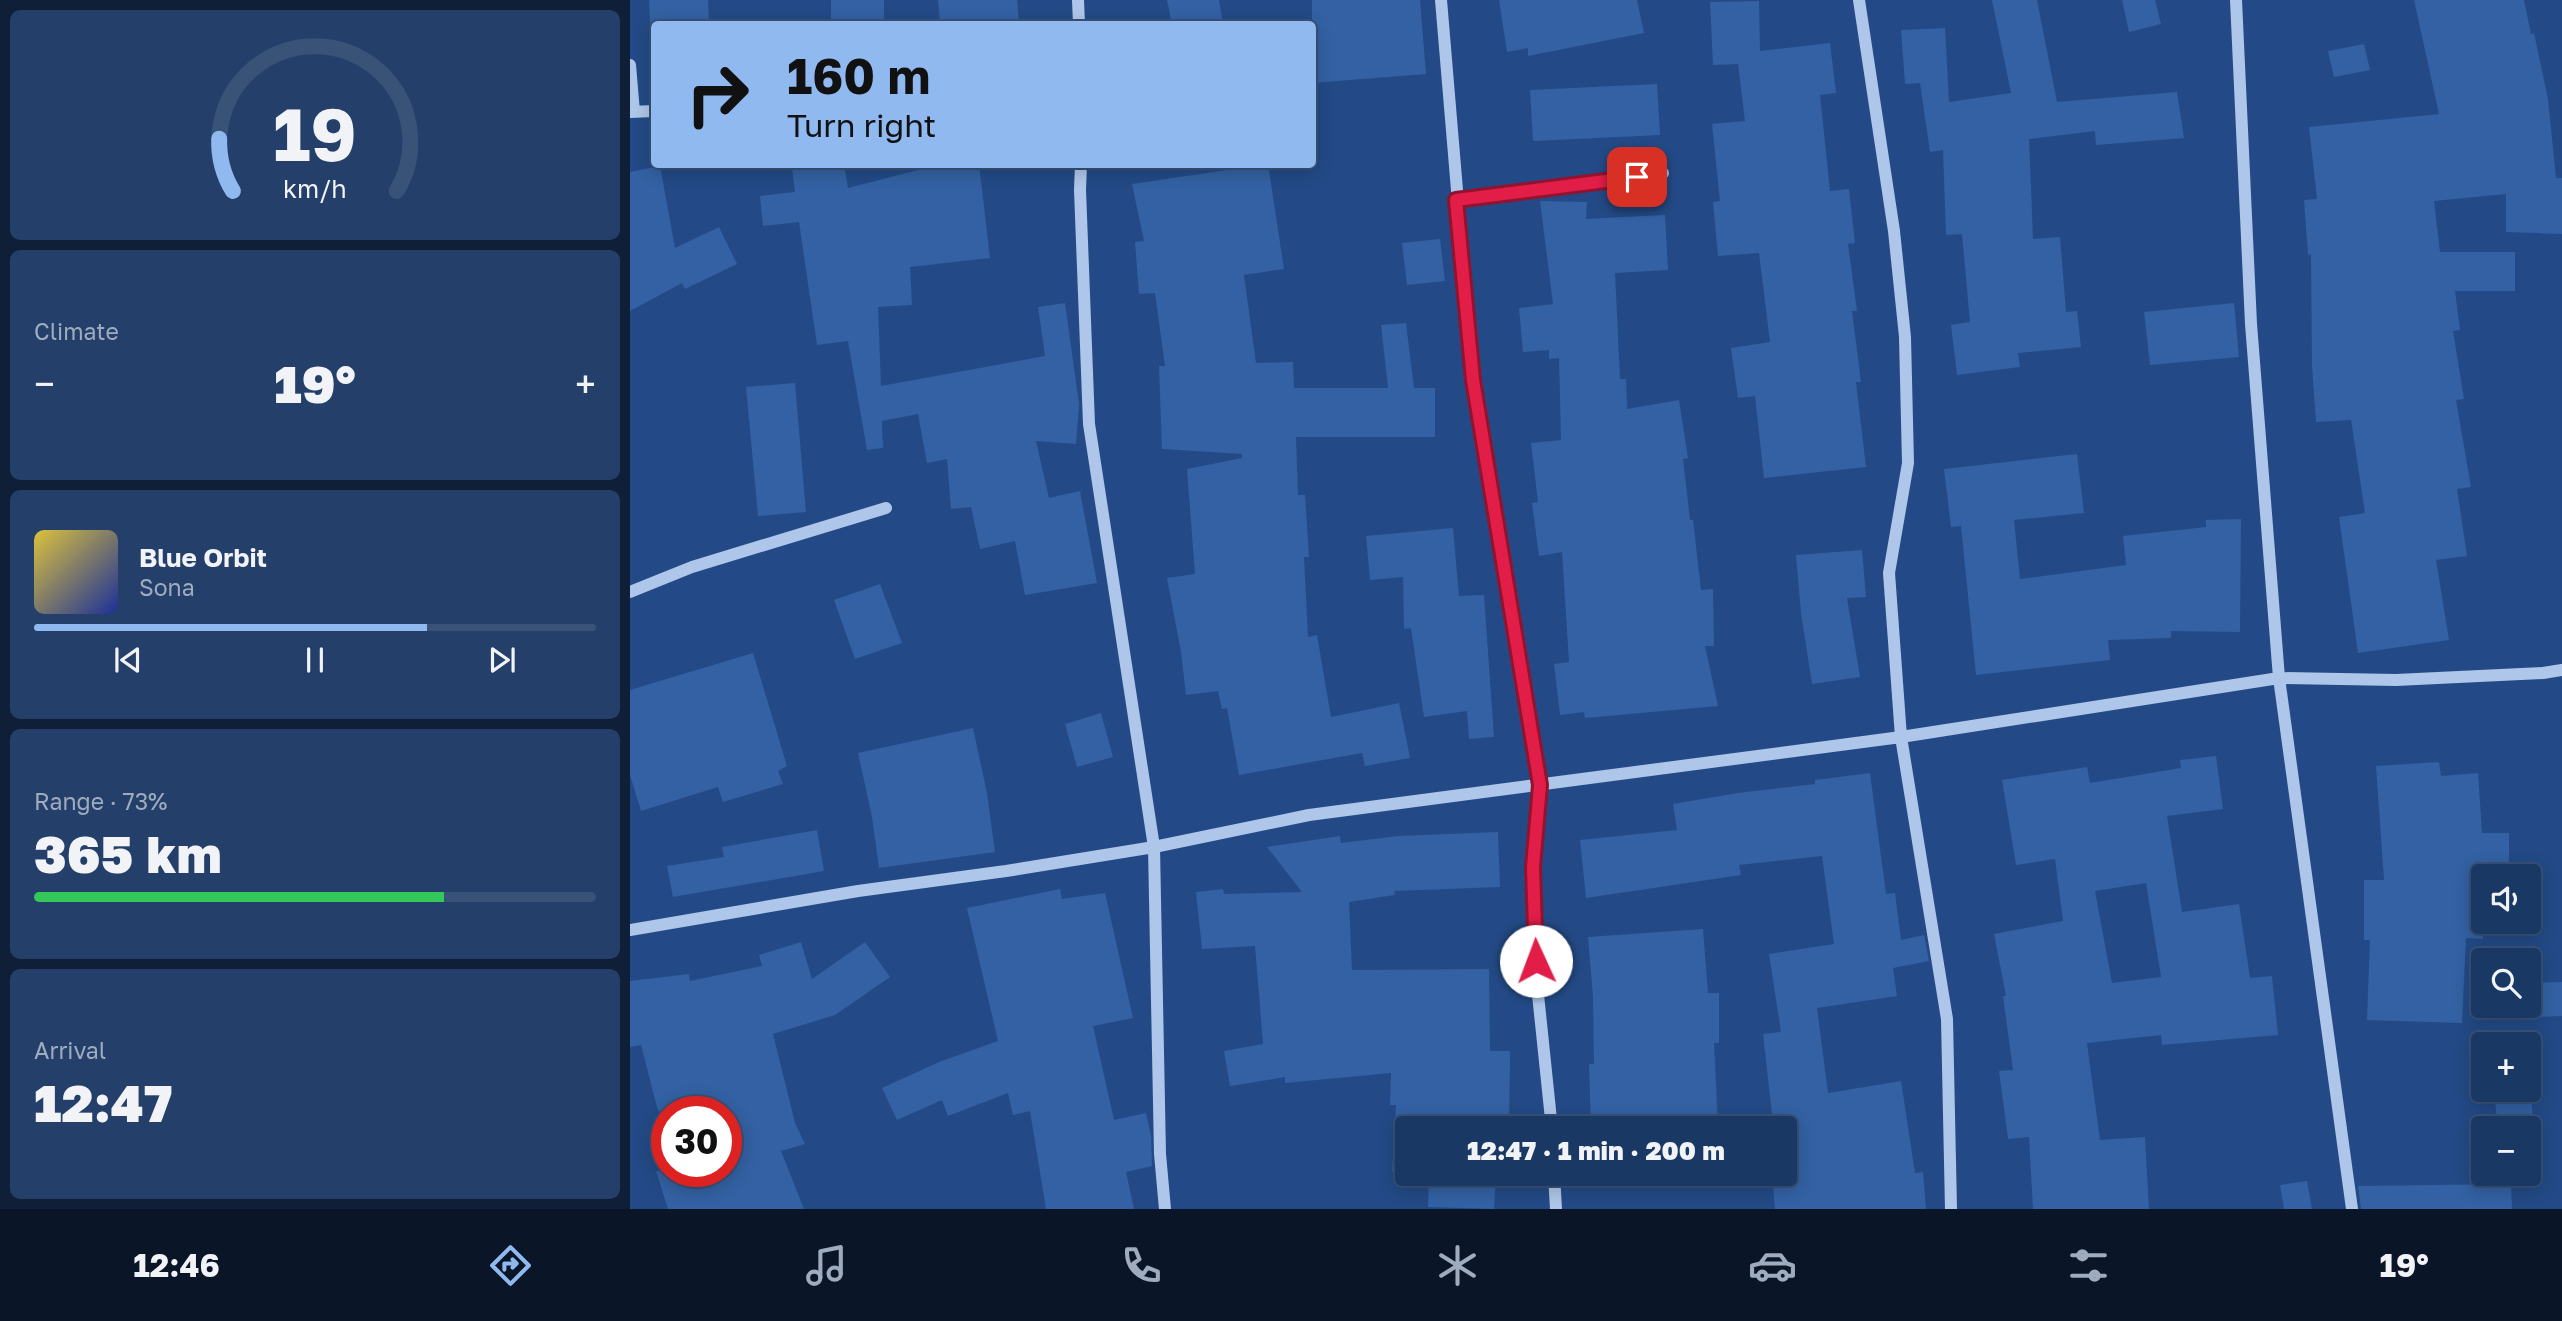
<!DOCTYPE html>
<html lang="en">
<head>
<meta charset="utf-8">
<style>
  :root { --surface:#1a3864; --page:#233f6a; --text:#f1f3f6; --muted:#9facbf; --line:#385278; --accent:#90b9f0 }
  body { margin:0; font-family:"Golos Text",sans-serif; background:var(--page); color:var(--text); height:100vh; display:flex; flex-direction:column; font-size:26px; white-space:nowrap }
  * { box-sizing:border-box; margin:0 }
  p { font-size:23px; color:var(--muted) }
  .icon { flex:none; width:38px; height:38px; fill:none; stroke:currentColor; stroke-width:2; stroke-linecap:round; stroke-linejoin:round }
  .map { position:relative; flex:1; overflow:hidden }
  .side { display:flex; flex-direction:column; gap:10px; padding:10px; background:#0e1f37; width:630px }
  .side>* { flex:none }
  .top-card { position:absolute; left:21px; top:21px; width:665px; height:147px; border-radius:7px; box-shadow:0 4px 18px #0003,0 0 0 2px var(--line); background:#90b9f0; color:#111; overflow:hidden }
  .buttons { position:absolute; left:1841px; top:864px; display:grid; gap:14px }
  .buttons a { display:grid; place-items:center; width:70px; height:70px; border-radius:7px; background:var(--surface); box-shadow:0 4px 18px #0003,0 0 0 2px var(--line); font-size:35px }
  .speed { position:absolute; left:21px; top:1096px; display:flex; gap:14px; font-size:35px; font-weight:700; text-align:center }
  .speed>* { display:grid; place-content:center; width:91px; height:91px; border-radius:50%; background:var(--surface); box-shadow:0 4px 18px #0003,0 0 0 2px var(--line); line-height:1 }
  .speed .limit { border:10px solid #d22; background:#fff; color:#111 }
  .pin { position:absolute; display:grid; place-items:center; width:60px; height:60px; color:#fff; margin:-30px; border-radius:14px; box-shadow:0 4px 10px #0006 }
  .me { position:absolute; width:77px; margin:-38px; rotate:358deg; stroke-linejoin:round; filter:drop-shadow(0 0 5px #0008) }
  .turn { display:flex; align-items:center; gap:24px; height:147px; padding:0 21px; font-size:32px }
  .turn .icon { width:91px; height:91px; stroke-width:2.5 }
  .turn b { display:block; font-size:49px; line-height:60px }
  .big { font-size:52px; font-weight:800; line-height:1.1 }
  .side .widget { flex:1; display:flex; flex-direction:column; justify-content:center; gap:10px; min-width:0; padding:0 24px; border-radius:10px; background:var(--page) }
  .side .dial { align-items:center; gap:0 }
  .dial svg { height:182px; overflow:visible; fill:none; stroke:var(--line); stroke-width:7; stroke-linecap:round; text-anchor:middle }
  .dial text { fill:var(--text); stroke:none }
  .song { display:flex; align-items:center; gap:21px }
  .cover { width:84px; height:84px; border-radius:10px; background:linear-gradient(135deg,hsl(50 70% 55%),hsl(230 70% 35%)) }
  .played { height:7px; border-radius:4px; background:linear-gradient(90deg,var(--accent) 70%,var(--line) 70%) }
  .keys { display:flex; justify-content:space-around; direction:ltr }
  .heat { display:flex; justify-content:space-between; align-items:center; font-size:38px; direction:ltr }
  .charge { height:10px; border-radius:5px; background:linear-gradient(90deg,#34c759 73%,var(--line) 0) }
  .trip { position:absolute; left:765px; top:1116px; width:402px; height:70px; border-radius:7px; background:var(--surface); box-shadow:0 4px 18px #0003,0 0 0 2px var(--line); font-weight:800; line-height:70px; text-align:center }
  .menu { display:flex; height:112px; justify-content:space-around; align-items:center; background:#0a1628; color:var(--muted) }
  .menu .icon { width:49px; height:49px }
  .menu .active { color:var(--accent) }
  .menu b { font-size:32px; color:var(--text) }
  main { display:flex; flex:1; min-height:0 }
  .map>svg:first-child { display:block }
</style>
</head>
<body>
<main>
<section class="side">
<div class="widget dial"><svg viewBox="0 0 100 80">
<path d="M14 69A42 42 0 1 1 86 69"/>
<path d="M14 69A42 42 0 0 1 8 46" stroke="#90b9f0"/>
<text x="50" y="56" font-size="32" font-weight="700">19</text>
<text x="50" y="72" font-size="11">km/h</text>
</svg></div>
<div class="widget"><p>Climate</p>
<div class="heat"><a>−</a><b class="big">19°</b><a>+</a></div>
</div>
<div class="widget">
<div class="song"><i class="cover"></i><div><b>Blue Orbit</b><p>Sona</p></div></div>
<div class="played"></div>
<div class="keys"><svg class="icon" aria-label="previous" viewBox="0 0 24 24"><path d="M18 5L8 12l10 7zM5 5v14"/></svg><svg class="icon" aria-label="pause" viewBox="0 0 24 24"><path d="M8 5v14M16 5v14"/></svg><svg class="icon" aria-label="next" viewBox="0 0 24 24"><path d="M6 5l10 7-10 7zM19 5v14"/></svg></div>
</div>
<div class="widget"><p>Range · 73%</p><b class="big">365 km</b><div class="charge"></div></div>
<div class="widget"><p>Arrival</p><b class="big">12:47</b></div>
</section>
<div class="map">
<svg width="1932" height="1209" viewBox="0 0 1932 1209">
  <rect width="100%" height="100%" fill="#234a86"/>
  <path fill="#3361a3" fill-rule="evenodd" d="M19,0H78L79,24H20Z
    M201,0H254V24H201Z
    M308,0H387L389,24H310Z
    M537,0H589L593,24H542Z
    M682,0H790L796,74L682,83Z
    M869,0H1007L1014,33L898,56V48L877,52Z
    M1362,0H1407L1427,102L1547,92L1554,138L1466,145L1465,131L1399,139L1403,239L1430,237L1436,312L1447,311L1451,347L1388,353L1390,367L1327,375L1321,325L1340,322L1332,234L1316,235L1313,150L1300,152L1290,83L1275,84L1271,30L1315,28L1319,102L1381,93Z
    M1492,0H1525L1531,24L1499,32Z
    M1784,0H1894L1901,34L1904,33L1918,99L1926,178H1932V234L1876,232V194L1804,201L1810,252H1885V291H1825L1830,330L1823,331L1834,399L1826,400L1841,487L1827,489L1837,556L1806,560L1819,640L1728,653L1709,517L1735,513L1721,420L1686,422L1682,365L1681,254L1678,255L1674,200L1687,199L1679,127L1809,114Z
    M1129,1L1130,51L1200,43L1206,93L1190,95L1200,191L1219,189L1225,243L1218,244L1227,311H1222L1231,382H1226L1236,467L1134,478L1125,396L1108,398L1101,348L1140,342L1129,253L1088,256L1083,202L1090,201L1082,124L1115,121L1108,64L1083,65L1080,2Z
    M1734,44L1740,70L1704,77L1698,51Z
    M1027,84L1030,135L903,141L900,90Z
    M190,164H214L218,188L296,168V164H349L360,258L280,267L282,305L248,307L251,386L415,356L408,307L435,303L449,404L446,444L406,441L419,498L450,491L467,583L395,595L385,541L350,549L341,507L321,509L317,459L297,463L288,414L252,421L253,448L237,450L218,341L187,345L169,222L133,226L130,196L165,192L162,168Z
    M638,164L654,269L614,275L626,363L663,362L664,388H758L751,325L776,323L784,388H805V437H666L668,495H675L679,557H674L678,637L687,635L701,717L769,703L780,758L735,766L732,753L609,775L597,708L592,709L588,691L556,695L551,652L537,578L565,574L557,469L612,458V454L532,449L529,366H535L525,293L509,294L505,242L514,241L502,184Z
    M30,166L45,248L89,227L107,264L55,289L52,283L0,311V172Z
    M910,201L957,202L956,219L1035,215L1038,270L985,273L990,379H996L997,409L1049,400L1058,458L1053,459L1060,520H1063L1071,590L1083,589L1084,646H1075L1088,706L955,718L954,712L930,715L924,664L939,662L932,552L909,556L902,503L908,502L901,443L931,440L929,358L919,359V350L893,352L889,308L923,304Z
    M810,239L815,281L777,285L772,243Z
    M1604,303L1609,357L1520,365L1514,312Z
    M165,383L176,512L128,516L116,387Z
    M1447,454L1454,513L1384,520L1390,579L1496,565L1493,536L1576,527V520L1611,519L1610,632L1541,631V638L1478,640L1480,660L1346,675L1331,526L1321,527L1314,469Z
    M823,528L829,596L854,595L864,737L839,739L837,711L794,717L781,628L774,629L773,577L740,580L736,536Z
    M1232,550L1236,597L1217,598L1230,677L1182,684L1171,613L1166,555Z
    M250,584L272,643L225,659L204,600Z
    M123,653L157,766L148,771L153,784L93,802L88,787L11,811L0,775V690Z
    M471,713L483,757L447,767L435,724Z
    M343,728L357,793L365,852L249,868L242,817L228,753Z
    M1586,756L1593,809L1537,816L1552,912L1609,904L1620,978L1642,976L1648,1035L1532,1045L1531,1035L1457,1043L1470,1140L1515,1137L1519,1209H1403L1399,1137L1378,1139L1369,1071L1383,1070L1373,996H1376L1364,934L1433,921L1425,859L1386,865L1372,780L1457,767L1460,783L1551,768L1550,760ZM1516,883L1531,977L1482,983L1465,891Z
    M1809,762L1811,776L1848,773L1852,833H1879V872L1853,871V939L1836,938L1832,1023L1737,1020L1740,940H1734V880H1754L1746,766Z
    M1240,773L1256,894L1265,893L1271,940L1294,935L1299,961L1263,968L1267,996L1187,1008L1198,1093L1271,1081L1285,1173L1293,1172L1296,1209H1145L1142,1174H1155V1129H961L959,1064H964L963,996L958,937L1073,929L1078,993H1089V1043H1084L1088,1124L1142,1115L1133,1034L1151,1032L1139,954L1204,944L1192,856L1109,865L1111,875L956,898L950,840L1047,830L1043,804L1108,793L1185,784V780Z
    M187,830L194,871L43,897L37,866L94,857L92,847Z
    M868,832L870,887L764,891L765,895L719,902L722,970L859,969L860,1051H880L879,1129H777V1173L762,1172L766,1105H760L761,1073L655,1083V1077L600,1086L594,1051L633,1044L625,946L572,949L566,892L593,889L594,894L672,892L637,847L710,836L711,843L768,836Z
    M430,889L432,899L475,893L503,1018L463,1026L484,1120L516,1113L521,1136L522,1166L496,1172L504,1209H416L400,1111L383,1115L378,1093L318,1116L312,1100L267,1120L252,1088L309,1062L368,1041L337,908Z
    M171,942L182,979L235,942L260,977L205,1015L143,1034L165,1123L175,1144L151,1151L174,1209H38L26,1171H96V1111H28L11,1045L0,1047V981L59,974L60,981L132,966L129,955Z
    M1932,982V1016L1899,1017V983Z
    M1894,1036L1895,1045H1859L1858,1040Z
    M1899,1080L1904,1127L1868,1129L1864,1090H1899Z
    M799,1174H866L864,1209L798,1207Z
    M996,1174H1059L999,1186Z
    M1677,1181L1682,1209H1654L1650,1185Z
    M1881,1184L1882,1209H1731L1728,1186Z"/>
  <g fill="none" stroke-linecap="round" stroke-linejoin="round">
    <path stroke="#aec6e9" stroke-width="12" d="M448,0L449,24
      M811,0L843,380L910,785L903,867L907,985L922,1129
      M1229,0L1264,231L1275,337L1278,463L1259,573L1271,737L1317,1019L1321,1209
      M1606,0L1621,324L1649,678L1722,1209
      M0,65L4,112
      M0,112L24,111
      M451,164L450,190L459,424L524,847L530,1154L535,1209
      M826,200L1033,173
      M0,592L62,567L256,508
      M0,930L228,891L376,871L524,847L679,815L1271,737L1649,678L1766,680L1913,673L1932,670
      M924,1174L926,1209"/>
  </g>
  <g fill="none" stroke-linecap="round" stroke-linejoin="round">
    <defs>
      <path id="route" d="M906,961L903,867L910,785L843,380L826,200L1007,177"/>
    </defs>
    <use href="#route" stroke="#92132f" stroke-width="18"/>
    <use href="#route" stroke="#e11d48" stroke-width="12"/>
  </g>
</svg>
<div class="buttons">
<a><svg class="icon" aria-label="sound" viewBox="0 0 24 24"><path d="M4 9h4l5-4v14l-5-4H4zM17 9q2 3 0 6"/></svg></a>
<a><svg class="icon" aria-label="search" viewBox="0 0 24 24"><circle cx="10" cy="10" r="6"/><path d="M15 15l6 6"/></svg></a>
<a>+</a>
<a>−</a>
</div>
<div class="speed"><div class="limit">30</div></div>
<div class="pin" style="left:1007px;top:177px;background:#d93025"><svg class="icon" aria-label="arrive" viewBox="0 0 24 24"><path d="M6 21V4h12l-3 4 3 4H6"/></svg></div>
<svg class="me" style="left:906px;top:961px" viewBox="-20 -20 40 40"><circle r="19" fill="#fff"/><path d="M0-13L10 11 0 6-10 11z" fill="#e11d48"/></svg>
<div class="trip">12:47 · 1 min · 200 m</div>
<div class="top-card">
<div class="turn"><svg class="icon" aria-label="right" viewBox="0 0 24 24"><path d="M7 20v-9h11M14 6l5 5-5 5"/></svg><div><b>160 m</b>Turn right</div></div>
</div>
</div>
</main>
<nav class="menu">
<b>12:46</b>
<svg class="icon active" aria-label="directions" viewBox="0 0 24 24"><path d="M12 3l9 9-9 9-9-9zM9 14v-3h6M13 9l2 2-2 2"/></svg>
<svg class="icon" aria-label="music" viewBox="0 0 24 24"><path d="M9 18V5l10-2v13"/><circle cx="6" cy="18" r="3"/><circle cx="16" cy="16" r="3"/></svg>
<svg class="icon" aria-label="phone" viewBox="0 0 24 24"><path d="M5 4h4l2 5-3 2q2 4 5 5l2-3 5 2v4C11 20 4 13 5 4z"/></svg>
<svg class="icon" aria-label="climate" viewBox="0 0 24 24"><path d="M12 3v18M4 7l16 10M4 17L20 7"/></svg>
<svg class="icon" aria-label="car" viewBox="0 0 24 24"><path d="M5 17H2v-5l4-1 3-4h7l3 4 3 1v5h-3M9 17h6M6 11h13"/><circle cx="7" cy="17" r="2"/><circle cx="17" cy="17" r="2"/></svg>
<svg class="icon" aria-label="filters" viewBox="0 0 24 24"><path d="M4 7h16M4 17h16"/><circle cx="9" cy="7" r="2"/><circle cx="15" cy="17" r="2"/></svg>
<b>19°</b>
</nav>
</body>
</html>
